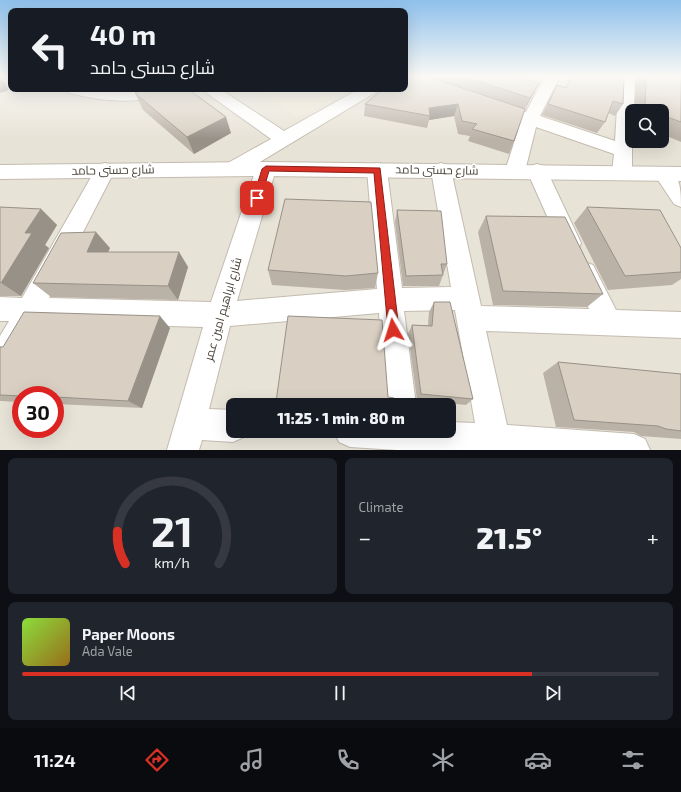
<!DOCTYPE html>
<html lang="en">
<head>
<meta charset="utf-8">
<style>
  :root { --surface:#171b24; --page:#20242c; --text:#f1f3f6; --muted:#9ea1a6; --line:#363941; --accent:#d93025 }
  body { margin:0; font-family:"Exo 2",Cairo,sans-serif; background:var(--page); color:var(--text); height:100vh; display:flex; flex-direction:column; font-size:15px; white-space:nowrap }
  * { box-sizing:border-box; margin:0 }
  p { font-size:13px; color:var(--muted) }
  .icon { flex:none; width:22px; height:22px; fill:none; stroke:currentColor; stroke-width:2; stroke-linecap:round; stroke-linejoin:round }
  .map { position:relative; height:450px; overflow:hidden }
  .sheet { display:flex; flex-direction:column; gap:8px; padding:8px; background:#0d0f14; flex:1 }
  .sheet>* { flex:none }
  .banner { position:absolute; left:8px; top:8px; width:400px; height:84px; border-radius:8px; box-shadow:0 4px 16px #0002; background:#171b24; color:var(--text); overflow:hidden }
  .tools { position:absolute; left:625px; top:104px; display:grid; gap:8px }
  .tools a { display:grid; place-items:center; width:44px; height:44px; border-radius:8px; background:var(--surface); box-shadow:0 4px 16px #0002; font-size:20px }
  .speed { position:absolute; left:12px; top:386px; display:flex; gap:8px; font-size:20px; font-weight:700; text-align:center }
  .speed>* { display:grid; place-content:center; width:52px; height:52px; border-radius:50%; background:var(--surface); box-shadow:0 4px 16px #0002; line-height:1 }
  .speed .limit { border:6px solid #d22; background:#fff; color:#111 }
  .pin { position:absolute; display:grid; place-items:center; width:34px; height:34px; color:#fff; margin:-17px; border-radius:8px; box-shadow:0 2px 6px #0006 }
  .me { position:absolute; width:44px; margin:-22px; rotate:354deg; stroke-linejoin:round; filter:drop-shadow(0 0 3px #0008) }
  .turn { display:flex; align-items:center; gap:14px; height:84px; padding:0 16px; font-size:18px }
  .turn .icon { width:52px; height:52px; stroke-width:2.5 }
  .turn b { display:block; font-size:28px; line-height:34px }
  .big { font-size:30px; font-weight:800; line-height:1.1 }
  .sheet .widget { flex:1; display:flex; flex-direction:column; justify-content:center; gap:6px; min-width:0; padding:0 14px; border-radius:8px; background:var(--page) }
  .sheet .dial { align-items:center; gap:0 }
  .dial svg { height:104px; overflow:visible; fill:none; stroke:var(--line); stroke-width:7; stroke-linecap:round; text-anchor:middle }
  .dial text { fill:var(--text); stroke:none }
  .song { display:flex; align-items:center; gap:12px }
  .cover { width:48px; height:48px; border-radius:6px; background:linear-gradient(135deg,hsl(90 70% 55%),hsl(40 70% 35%)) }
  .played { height:4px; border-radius:2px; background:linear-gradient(90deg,var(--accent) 80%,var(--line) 80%) }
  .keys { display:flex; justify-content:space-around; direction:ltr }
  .heat { display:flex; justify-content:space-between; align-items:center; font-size:22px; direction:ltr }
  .sheet .tiles { flex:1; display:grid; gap:8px; grid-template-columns:1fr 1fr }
  .widget:last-child { grid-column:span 2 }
  .trip { position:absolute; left:226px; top:398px; width:230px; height:40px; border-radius:8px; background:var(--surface); box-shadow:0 4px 16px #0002; font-weight:800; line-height:40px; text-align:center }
  .tab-bar { display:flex; height:64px; justify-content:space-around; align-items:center; background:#090b0e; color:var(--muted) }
  .tab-bar .icon { width:28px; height:28px }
  .tab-bar .on { color:var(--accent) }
  .tab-bar b { font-size:18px; color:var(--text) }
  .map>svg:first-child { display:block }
</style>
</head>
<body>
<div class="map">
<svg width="681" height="450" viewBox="0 0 681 450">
  <rect width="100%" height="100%" fill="#f4f1e9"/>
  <path fill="#e8e3d7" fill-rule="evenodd" d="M0,76H11V89H405V76H681V450H0ZM632,111H662V141H632ZM21,395H55V429H21ZM233,405H449V431H233Z"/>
  <path fill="#ede6d3" d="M251,89H355L298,117Z"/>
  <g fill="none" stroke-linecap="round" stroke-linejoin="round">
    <defs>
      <path id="minor" d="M545,76H560L540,116L615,141L619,76H635L634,111H632V173L629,178L622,180L615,178L612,173L614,154L536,127L525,171L522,176L515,178L508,176L505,171L521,121L489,110L487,107L489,104L495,102L526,112Z
        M64,89L127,92L158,89H189L187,92C145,103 108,104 66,92Z
        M201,89H220L284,131L359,89H378L376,92L240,174L233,176L226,174L223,169L226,164L271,139Z
        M266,162L273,164L276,169L237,301L377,289L367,170L370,165L377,163L384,165L387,170L402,288L451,287L431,170L434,165L441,163L448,165L451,170L481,306L589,309L572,272L575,265L584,262L593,265L616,310L681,312V338L486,331L507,425L634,434L645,439L650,450H397L350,447L339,442L334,431H449V422L475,423L455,310L404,311L416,405H386L379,313L230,326L209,409L233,410V431H247L244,437L233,442L202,440L199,450H167L203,327L37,322L10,374L0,378V336L9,321H0V297L22,298L98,165L105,163L112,165L115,170L49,298L211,302L256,169L259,164Z
        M537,164L544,166L547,171L581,243L578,250L570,252L562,250L559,243L527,171L530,166Z
        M664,167C681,172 681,191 681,207L674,204L654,174L657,169Z"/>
      <path id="tertiary" d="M266,162L681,167V181L266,176L0,179V165Z"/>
    </defs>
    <use href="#minor" stroke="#c3bbaf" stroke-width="2"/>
    <use href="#tertiary" stroke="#c3bbaf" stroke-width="2"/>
    <use href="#minor" fill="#fff" fill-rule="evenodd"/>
    <use href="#tertiary" fill="#fff" fill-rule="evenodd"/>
  </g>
  <path fill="#bbb2a7" d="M426,76L514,141L509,154L468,141L470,136L458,134L454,116L429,120L427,128L364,116L365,104Z
    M427,76H515L539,83L525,109Z
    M571,76H624L623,104L615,116L608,113L605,122L597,133L542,115L557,85L566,87Z
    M636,76H681V142L662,134V111H634Z
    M125,89H188L231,133L194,154L143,110L135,93H136L134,90H127Z
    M0,207L41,209L57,225L45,245L49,248L21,296H0Z
    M587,207L681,248V279L672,285L608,290L574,223Z
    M397,210L447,264L439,286H403L395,222Z
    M486,216L603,294L587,307L493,305L478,232Z
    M110,248L108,252H179L188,267L178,300L51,297L33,283Z
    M268,270L378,273L375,288L345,290L272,285Z
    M434,302L473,399L466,405L417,400L408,334L412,325H428L429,312Z
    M170,328L142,408L55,404V395H21V402L0,401V347Z
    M558,362L681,374V439L641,436L634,432L556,427L543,373Z
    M388,397L394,405H277L276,402Z"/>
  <path fill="#989188" d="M0,76L9,90L0,93Z
    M539,83L533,94L525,109L530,98Z
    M458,104L454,116L429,120L430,116L429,108Z
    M226,117L231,133L194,154L187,137Z
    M41,209L57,225L45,245L49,248L21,296L1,283L25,233Z
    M96,232L110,248L101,267L87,252Z
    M179,252L188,267L178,300L168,286Z
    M160,316L170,328L142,408L128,401Z"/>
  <path fill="#d9cfc2" stroke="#989188" d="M405,76H426L525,109L514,141L472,129L477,124L462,121L458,104L429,108L430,116L365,104L383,89H405Z
    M463,76H515L539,83L530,98Z
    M572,76H624L623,104L613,101L605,122L548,104L557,85L566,88Z
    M646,76H681V122L662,115V111H652L645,108Z
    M137,89H188L226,117L187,137L135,93L140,91Z
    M285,199L371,202L378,273L346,276L268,270Z
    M0,207L41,209L25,233H32L1,283L0,282Z
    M587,207L660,210L681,248V272L625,276Z
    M397,210L441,211L447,264H441L443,275L406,276Z
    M486,216L565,217L603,294L503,291Z
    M96,232L87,252H179L168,286L33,283L61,233Z
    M434,302H450L473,399L421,394L412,325L432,326Z
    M24,312L160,316L128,401L55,397V395H21V396L0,395V347H3Z
    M288,316L382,320L388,397L394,398V405H307L276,402Z
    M558,362L681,374V431L666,429L658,426L574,420Z"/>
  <linearGradient id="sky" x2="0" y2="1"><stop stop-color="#8ec0eb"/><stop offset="0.55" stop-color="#faf9f5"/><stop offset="1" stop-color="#faf9f5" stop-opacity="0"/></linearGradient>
  <rect width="681" height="139" fill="url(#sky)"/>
  <path fill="#d93025" stroke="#8d1f18" d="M266,166L380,168L399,330L397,334L393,335L389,334L388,330L374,173L269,171L261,198L257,201L253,198L262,169Z"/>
  <g text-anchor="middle" stroke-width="3" stroke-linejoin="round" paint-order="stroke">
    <g font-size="12" fill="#484137" stroke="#fff">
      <text transform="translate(113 170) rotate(-1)" y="4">شارع حسنى حامد</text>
      <text transform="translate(437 170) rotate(1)" y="4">شارع حسنى حامد</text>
      <text transform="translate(223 309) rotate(-74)" y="4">شارع ابراهيم امين عمر</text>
    </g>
  </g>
</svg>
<div class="tools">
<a><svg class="icon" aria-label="search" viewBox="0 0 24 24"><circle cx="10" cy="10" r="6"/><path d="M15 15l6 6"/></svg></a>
</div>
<div class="speed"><div class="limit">30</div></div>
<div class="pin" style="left:257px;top:198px;background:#d93025"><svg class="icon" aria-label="arrive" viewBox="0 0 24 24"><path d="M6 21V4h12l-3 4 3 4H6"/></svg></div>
<svg class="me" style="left:393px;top:330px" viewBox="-20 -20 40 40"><path d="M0-17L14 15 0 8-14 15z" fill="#d93025" stroke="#fff" stroke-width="4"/></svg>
<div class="trip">11:25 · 1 min · 80 m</div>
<div class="banner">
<div class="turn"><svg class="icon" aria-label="left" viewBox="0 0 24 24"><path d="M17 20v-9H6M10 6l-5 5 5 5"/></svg><div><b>40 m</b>شارع حسنى حامد</div></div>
</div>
</div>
<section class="sheet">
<div class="tiles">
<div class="widget dial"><svg viewBox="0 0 100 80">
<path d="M14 69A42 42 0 1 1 86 69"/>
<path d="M14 69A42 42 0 0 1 8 44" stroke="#d93025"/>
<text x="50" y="56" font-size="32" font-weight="700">21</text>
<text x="50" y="72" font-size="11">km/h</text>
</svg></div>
<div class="widget"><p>Climate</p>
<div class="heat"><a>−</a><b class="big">21.5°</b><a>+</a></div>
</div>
<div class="widget">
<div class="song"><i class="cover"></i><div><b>Paper Moons</b><p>Ada Vale</p></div></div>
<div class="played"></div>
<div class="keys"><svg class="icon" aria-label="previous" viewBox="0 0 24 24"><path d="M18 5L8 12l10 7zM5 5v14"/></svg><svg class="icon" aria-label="pause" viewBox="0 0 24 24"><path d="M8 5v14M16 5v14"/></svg><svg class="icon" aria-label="next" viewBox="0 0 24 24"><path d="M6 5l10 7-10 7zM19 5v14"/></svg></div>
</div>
</div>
</section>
<nav class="tab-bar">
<b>11:24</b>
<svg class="icon on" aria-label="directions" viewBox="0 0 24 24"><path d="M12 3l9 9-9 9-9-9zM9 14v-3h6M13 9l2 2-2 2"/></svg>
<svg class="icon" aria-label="music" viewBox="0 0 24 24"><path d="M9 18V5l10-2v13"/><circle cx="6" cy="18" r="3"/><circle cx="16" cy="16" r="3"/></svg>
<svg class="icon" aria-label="phone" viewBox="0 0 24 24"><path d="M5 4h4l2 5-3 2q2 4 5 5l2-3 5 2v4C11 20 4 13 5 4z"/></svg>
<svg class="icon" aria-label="climate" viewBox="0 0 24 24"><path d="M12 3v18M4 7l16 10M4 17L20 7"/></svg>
<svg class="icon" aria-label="car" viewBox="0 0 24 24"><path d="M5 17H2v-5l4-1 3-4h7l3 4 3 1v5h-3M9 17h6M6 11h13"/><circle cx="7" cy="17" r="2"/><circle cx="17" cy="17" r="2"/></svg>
<svg class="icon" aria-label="filters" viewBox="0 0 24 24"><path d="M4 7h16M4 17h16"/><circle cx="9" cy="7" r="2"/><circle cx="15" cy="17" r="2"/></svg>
</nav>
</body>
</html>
